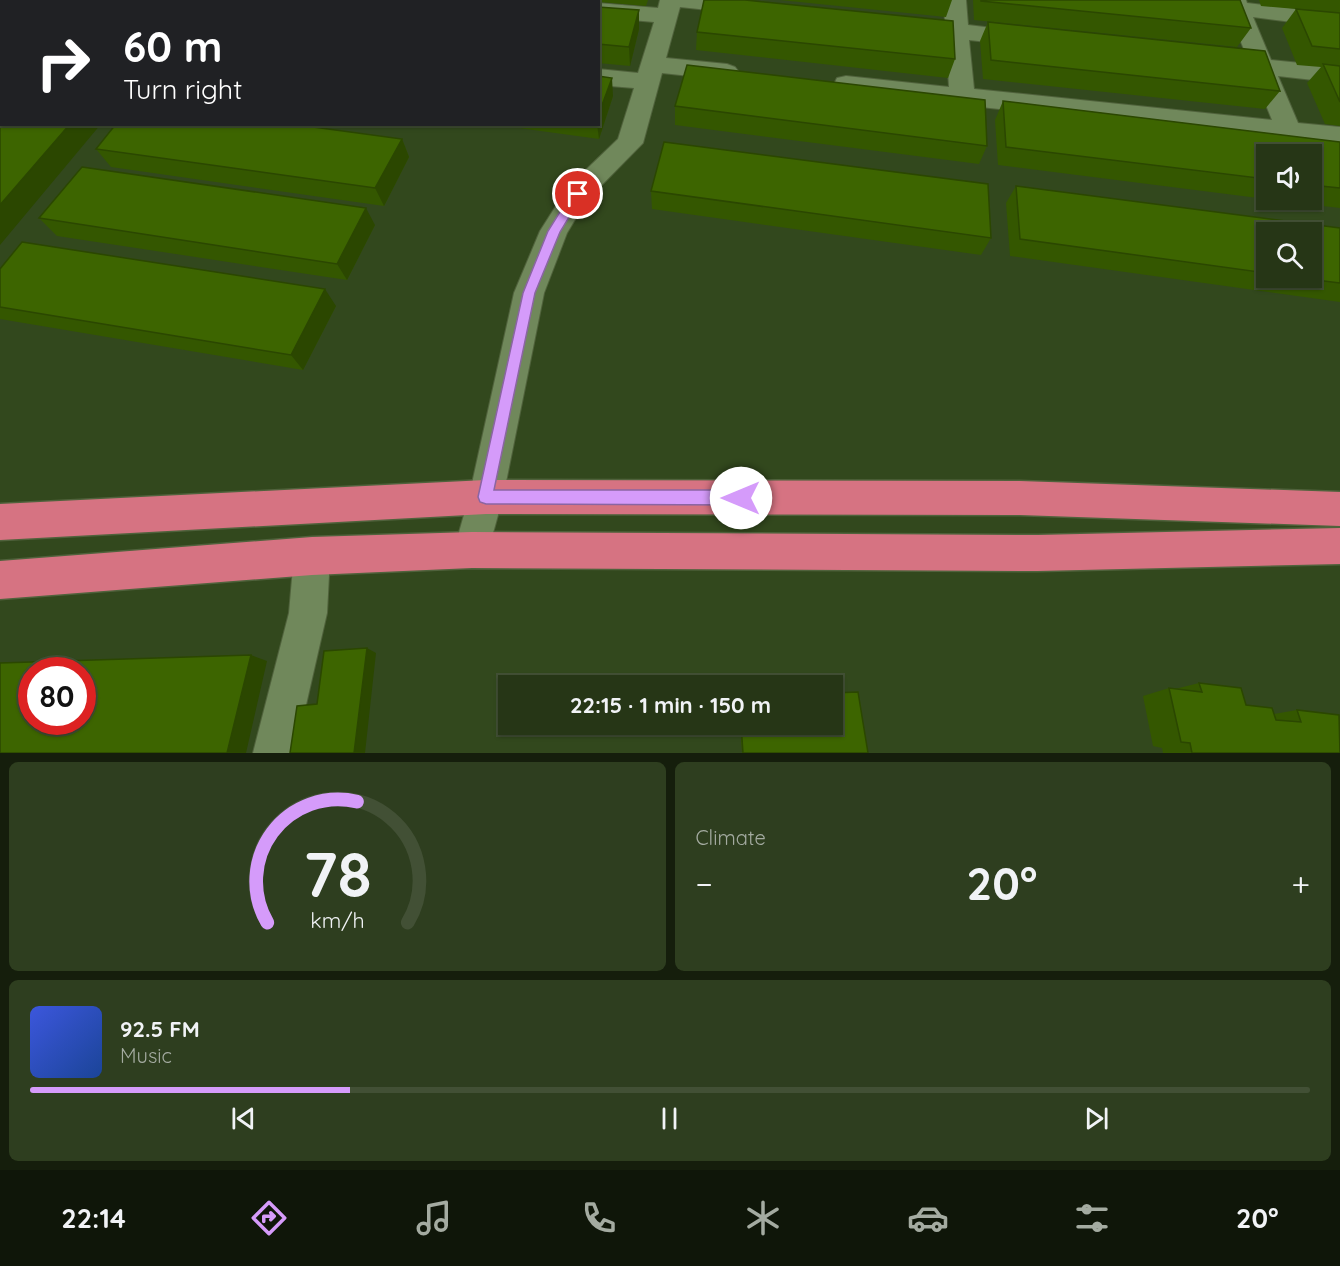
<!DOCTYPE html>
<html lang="en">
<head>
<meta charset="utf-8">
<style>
  :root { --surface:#263616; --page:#2e3e1f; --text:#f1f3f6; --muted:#a4aba1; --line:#425035; --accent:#d59bfa }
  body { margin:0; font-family:Quicksand,sans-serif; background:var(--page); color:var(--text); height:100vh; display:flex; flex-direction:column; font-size:22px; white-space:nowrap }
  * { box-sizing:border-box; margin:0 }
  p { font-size:20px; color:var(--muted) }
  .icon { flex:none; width:33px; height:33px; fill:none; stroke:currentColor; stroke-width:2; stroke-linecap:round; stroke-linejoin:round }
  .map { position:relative; height:753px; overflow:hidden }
  .side { display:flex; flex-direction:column; gap:9px; padding:9px; background:#151e0c; flex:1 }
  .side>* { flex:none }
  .guide { position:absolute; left:0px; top:0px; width:600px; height:126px; box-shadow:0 2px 4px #0004,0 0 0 2px var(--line); background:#202124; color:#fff; overflow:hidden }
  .fabs { position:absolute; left:1256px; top:144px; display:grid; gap:12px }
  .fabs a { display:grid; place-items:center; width:66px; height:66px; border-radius:0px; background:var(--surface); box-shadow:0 2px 4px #0004,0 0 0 2px var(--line); font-size:30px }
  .speed { position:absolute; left:18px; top:657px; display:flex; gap:12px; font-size:30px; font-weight:700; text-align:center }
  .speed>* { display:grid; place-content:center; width:78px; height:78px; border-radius:50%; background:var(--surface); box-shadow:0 2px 4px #0004,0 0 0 2px var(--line); line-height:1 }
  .speed .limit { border:9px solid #d22; background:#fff; color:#111 }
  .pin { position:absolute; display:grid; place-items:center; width:51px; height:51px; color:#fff; margin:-26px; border:3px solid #fff; border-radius:50%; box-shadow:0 2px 6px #0007 }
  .me { position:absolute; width:66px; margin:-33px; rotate:270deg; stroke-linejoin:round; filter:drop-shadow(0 0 4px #0008) }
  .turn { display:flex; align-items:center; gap:21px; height:126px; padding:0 24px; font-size:27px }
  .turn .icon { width:78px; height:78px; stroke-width:2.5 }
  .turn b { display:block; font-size:42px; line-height:51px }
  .big { font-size:45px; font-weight:700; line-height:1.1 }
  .side .tile { flex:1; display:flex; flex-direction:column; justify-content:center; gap:9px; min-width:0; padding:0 21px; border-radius:9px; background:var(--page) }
  .side .dial { align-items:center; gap:0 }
  .dial svg { height:156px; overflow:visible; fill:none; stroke:var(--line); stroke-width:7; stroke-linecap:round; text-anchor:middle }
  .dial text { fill:var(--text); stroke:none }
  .song { display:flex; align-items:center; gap:18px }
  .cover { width:72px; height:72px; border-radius:9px; background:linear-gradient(135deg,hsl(230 70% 55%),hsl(220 70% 35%)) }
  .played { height:6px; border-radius:3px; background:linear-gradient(90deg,var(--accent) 25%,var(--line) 25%) }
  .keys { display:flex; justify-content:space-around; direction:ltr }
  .heat { display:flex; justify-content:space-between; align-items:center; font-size:33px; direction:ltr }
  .side .tiles { flex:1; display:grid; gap:9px; grid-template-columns:1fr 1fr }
  .tile:last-child { grid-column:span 2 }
  .trip { position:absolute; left:498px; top:675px; width:345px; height:60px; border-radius:0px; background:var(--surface); box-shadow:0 2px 4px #0004,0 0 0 2px var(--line); font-weight:700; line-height:60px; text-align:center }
  .menu { display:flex; height:96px; justify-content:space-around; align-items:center; background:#0f1609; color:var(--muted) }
  .menu .icon { width:42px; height:42px }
  .menu .on { color:var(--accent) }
  .menu b { font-size:27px; color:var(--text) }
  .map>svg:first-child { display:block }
</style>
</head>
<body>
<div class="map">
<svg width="1340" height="753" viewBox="0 0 1340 753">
  <rect width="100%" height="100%" fill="#32481d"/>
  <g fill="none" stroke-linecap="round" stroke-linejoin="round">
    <defs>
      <path id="minor" d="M41,0H63L40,2Z
        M90,0H113L89,2Z
        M660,0H743L754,2L757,7L754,12L746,14L680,7L666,58L727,64L735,67L739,72L735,77L727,80L662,73L643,143L586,201L567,233L544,293L503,497L485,562L472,568L459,562L454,550L469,497L514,293L540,231L568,187L618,139L634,88L598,85V69L638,73L654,22L598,17V3L658,8Z
        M944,0H966L968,25L1026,32L1034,34L1037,39L1034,44L1026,46L969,40L974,89L1272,120L1253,73L1220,68L1216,63L1220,58L1228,55L1247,57L1224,0H1246L1247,3L1340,14V28L1253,17L1271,60L1340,67V83L1278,76L1298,123L1340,127V145L962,105L837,90L834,84L837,78L846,76L949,87L946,37L904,31L901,26L904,21L912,19L945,23Z
        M0,41H2L0,57Z
        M0,95H2L0,112Z
        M312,538L325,543L330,556L327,613L295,753H253L289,613L294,556L299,543Z"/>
      <path id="highway" d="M486,480L1020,481L1340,492V526L1020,515L486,514L0,540V504Z
        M1340,528V564L1038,571L472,568L312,575L0,599V561L312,537L472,532L1038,535Z"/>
    </defs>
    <use href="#minor" stroke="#50623c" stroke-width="2"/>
    <use href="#highway" stroke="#50623c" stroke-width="3"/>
    <use href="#minor" fill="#70885b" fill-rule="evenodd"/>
    <use href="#highway" fill="#d67382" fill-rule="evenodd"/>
  </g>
  <path fill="#345700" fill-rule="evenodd" d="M121,0H365V2H122Z
    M577,0H648L646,6Z
    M780,0H952L946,17Z
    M973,0H1240L1251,28L1237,47L974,20Z
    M1259,0H1340V126L1325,124L1307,83L1321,67L1297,65L1282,28L1296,9L1261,6Z
    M598,7L639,10V29L630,66L598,63Z
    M988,22L1280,91L1265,109L983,79L980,41Z
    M697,32L955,59L948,78L696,50Z
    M613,96L599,139L490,124H598Z
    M1003,101L1340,142V208L1271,200H1311V154H1266V199L998,165L995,120Z
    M675,106L987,146L979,164L675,125Z
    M402,139L409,157L384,206L111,167L96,149Z
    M1016,186L1340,228V302L1010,256L1006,203ZM1266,232L1311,278H1266Z
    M651,191L991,238L981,255L652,209Z
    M39,218L375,225L347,280L57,236Z
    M0,269L336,306L303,370L0,319Z
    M1199,683L1246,705L1274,714L1297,710L1340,753H1163L1162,748L1153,746L1143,696L1169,688L1175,689Z
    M740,724H832L868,753H742Z"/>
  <path fill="#2b4700" d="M349,0H365V2H348Z
    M639,10V29L630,66L629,47Z
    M612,78L613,96L599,139L597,124H598V116Z
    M70,124H101L0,245V205Z
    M402,139L409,157L384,206L375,188Z
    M366,208L375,225L347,280L337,264Z
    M325,289L336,306L303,370L291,355Z
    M367,648L376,653L365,753H354Z
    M251,655L267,661L246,753H227Z"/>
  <path fill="#3d6500" stroke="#2b4700" stroke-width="1.5" fill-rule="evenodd" d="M162,0H349L348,2H176Z
    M368,0H522L539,2H367Z
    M704,0H745L953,21L955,59L697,32Z
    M981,0H1240L1251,28L981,1Z
    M598,7L639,10L629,47L598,44Z
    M1296,9L1340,13V49L1312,46Z
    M988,22L1265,51L1280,91L991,60Z
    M1323,64L1340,66V102Z
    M687,65L985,100L987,146L675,106Z
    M598,76L612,78L598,116Z
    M1003,101L1340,142V188L1311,185V154H1266V179L1006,147Z
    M2,124H70L0,205V126Z
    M116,124H291L402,139L375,188L96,149Z
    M664,142L988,184L991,238L651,191Z
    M82,167L366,208L337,264L39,218Z
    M1016,186L1340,228V283L1300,278H1311V232H1266V273L1020,239Z
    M22,242L325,289L291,355L0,307V269Z
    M367,648L354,753H290L297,706L317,704L324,651Z
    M251,655L227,753H0V663ZM32,670H82V722H32Z
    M1199,683L1241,688L1246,705L1272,708L1276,720L1301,722L1297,710L1339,715L1340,753H1192L1190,743L1181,742L1169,688L1202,692Z
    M858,692L868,753H743L741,724H832V693Z"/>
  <path fill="#d59bfa" stroke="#8a65a2" stroke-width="1.5" d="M578,190L583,194L560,232L535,293L494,490H741L746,493L748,498L746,503L741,505L486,504L480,502L478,497L523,293L548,231L573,191Z"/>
</svg>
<div class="fabs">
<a><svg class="icon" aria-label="sound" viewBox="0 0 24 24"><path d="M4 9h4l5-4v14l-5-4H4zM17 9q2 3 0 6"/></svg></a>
<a><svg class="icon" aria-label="search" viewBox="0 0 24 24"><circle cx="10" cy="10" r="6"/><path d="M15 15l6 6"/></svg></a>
</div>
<div class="speed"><div class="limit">80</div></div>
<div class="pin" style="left:578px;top:194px;background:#d93025"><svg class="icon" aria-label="arrive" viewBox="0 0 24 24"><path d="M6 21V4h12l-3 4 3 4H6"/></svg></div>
<svg class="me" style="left:741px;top:498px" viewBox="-20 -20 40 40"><circle r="19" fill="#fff"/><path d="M0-13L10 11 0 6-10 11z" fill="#d59bfa"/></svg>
<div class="trip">22:15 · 1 min · 150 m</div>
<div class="guide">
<div class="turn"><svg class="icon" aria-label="right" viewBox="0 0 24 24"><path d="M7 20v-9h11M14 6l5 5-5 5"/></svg><div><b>60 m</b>Turn right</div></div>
</div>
</div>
<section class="side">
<div class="tiles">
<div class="tile dial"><svg viewBox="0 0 100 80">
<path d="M14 69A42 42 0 1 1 86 69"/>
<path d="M14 69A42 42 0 0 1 60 7" stroke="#d59bfa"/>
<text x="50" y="56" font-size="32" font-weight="700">78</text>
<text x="50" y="72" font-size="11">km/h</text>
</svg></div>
<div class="tile"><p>Climate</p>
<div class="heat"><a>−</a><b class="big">20°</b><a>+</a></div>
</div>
<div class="tile">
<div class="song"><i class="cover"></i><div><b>92.5 FM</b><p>Music</p></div></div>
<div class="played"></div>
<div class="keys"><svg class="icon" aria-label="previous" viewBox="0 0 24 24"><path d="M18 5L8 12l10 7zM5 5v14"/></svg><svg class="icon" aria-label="pause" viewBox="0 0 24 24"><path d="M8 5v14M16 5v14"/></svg><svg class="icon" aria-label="next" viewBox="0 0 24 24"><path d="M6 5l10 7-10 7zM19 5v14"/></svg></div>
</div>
</div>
</section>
<nav class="menu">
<b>22:14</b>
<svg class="icon on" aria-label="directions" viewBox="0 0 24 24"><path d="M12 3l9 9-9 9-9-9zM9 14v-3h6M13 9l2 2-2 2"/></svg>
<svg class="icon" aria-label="music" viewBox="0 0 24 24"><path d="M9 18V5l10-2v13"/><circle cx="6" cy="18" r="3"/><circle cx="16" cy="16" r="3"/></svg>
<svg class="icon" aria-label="phone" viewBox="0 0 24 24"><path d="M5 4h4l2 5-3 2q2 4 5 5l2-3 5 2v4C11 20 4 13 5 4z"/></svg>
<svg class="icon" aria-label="climate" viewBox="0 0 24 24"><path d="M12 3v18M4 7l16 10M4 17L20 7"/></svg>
<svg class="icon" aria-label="car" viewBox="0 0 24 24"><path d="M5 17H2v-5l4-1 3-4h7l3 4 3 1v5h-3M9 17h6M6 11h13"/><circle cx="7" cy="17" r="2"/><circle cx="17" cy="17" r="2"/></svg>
<svg class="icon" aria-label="filters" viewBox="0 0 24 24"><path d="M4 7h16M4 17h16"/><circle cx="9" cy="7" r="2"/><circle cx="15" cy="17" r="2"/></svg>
<b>20°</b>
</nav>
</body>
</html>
